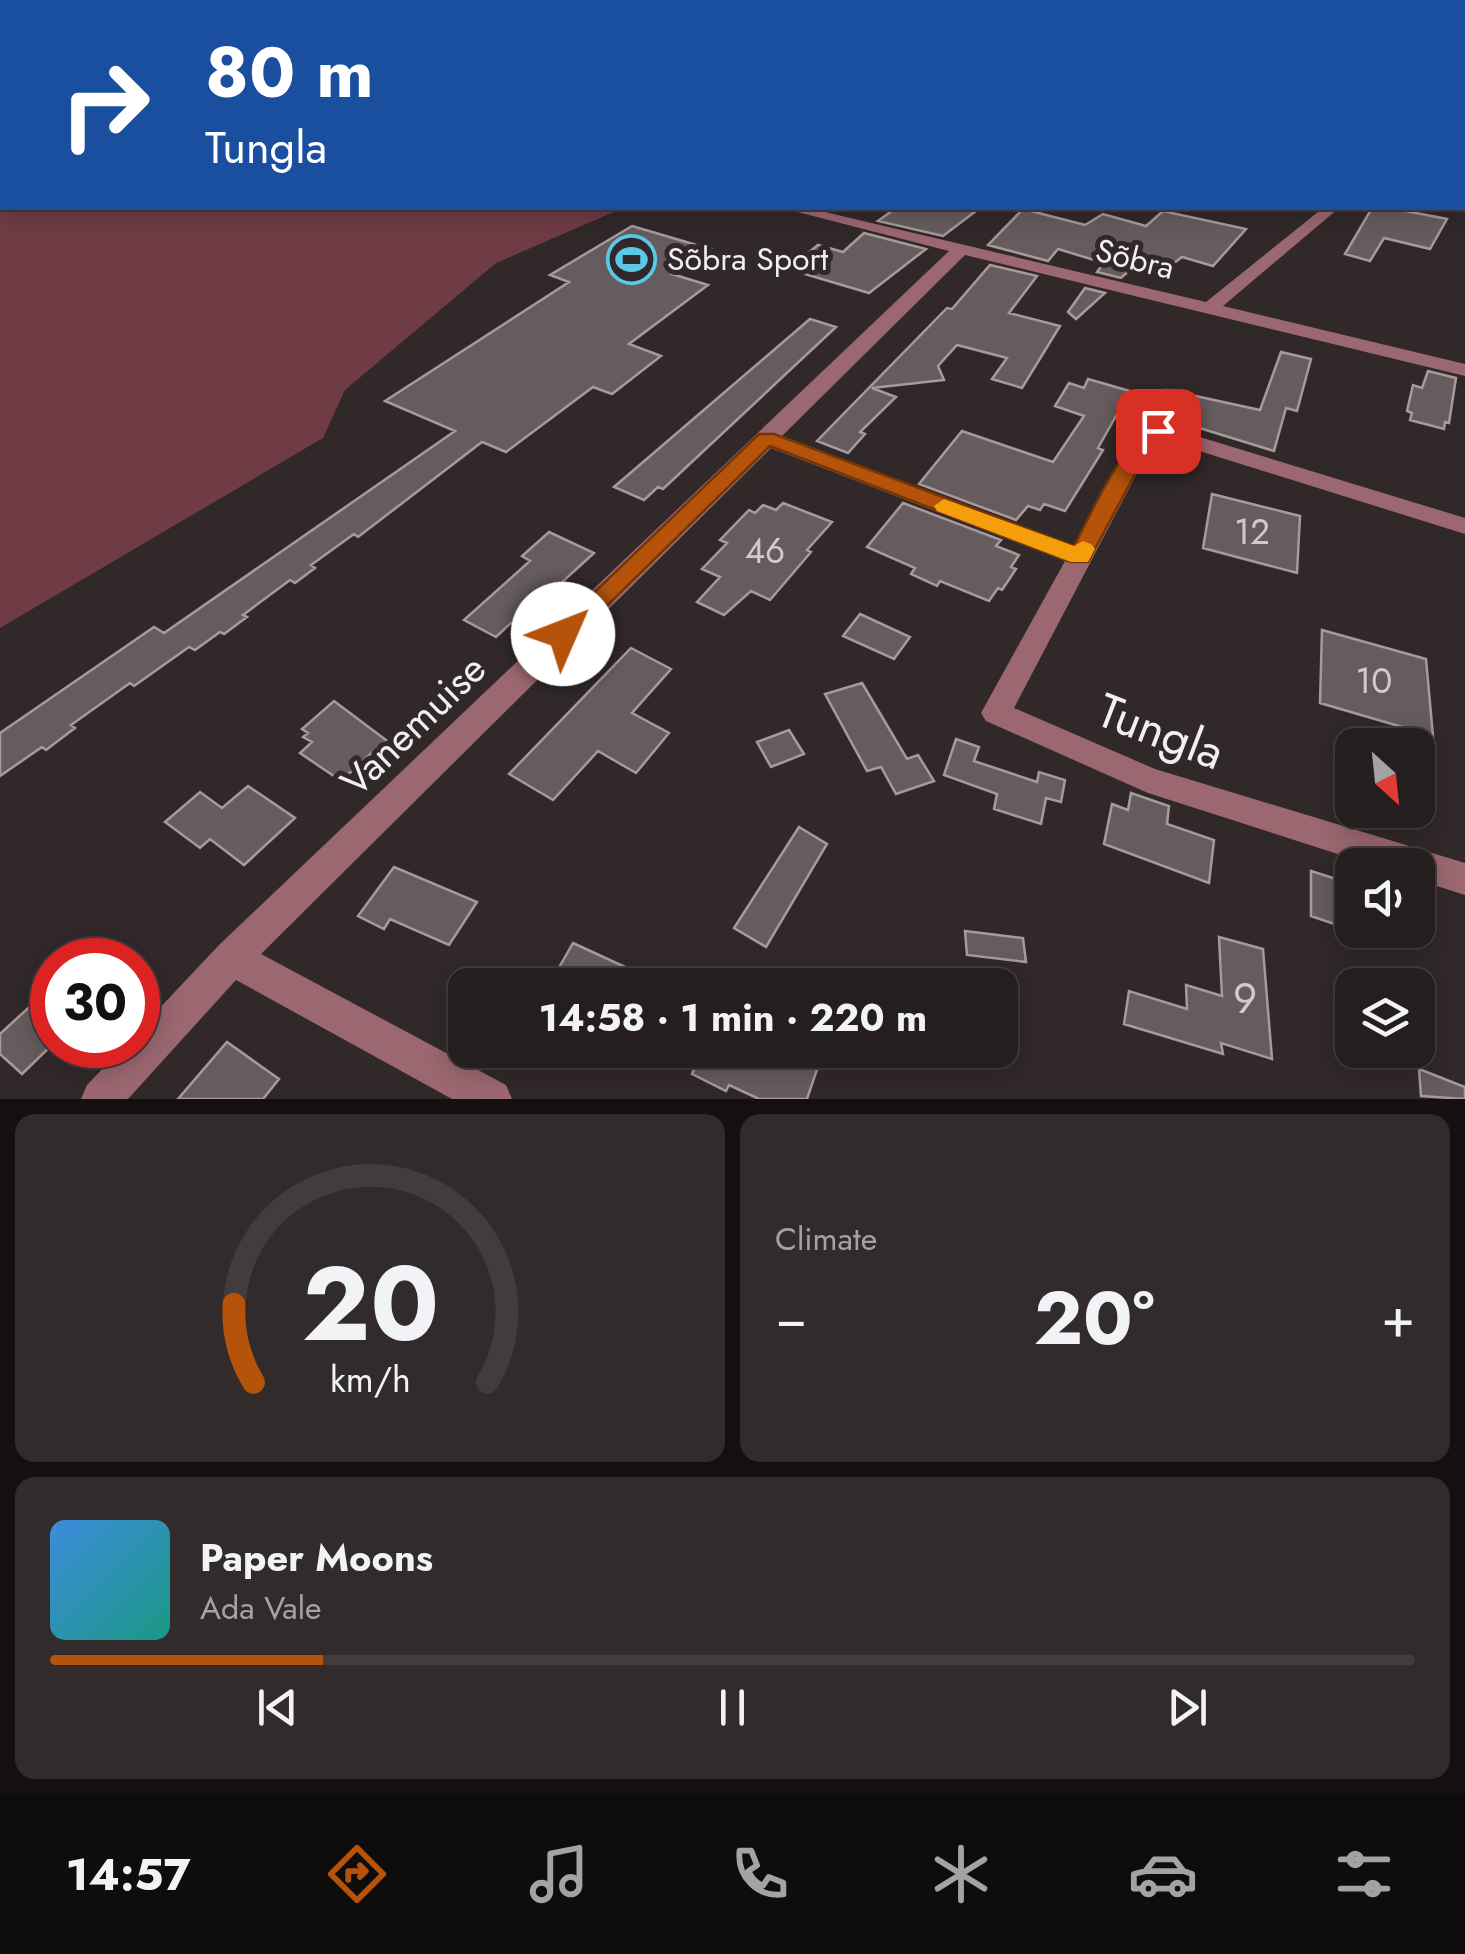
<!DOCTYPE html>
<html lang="en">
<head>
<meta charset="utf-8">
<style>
  :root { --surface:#251e1f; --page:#312b2c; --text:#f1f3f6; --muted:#a3a2a4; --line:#423c3d; --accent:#b45309 }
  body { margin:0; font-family:Jost,sans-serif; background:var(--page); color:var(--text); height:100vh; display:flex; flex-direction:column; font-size:38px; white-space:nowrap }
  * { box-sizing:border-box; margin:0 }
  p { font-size:32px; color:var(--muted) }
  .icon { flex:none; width:55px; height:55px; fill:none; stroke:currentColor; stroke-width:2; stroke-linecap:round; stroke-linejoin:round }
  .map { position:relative; height:1099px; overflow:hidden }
  .panel { display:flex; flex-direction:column; gap:15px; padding:15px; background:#141011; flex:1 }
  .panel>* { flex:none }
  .guide { position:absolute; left:0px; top:0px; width:1465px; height:210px; box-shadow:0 5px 25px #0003,0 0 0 2px var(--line); background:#1a4fa0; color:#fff; overflow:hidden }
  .needle { width:65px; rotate:153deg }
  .controls { position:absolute; left:1335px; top:728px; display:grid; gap:20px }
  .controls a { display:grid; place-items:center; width:100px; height:100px; border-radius:20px; background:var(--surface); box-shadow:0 5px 25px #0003,0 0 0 2px var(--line); font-size:50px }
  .speed { position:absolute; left:30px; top:938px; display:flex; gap:20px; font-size:50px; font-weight:700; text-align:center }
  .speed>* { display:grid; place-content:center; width:130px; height:130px; border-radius:50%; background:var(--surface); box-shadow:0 5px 25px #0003,0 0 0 2px var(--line); line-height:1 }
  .speed .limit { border:15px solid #d22; background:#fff; color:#111 }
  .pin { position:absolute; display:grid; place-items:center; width:85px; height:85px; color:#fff; margin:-42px; border-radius:20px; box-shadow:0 5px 15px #0006 }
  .me { position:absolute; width:110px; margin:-55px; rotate:46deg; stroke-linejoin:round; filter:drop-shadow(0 0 8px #0008) }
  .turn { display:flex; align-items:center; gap:35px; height:210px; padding:0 40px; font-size:45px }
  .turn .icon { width:130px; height:130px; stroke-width:2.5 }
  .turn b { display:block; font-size:70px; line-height:85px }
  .big { font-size:75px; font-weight:700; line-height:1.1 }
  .panel .card { flex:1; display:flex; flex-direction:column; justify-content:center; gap:15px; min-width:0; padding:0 35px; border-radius:20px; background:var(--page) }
  .panel .dial { align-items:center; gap:0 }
  .dial svg { height:260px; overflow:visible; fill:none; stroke:var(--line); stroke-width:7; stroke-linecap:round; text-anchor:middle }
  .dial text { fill:var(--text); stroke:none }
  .song { display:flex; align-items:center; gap:30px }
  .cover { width:120px; height:120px; border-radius:15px; background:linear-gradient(135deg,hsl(210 70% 55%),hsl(170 70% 35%)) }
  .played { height:10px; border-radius:5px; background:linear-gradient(90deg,var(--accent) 20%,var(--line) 20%) }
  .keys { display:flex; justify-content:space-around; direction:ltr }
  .heat { display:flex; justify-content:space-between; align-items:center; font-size:55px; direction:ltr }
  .panel .tiles { flex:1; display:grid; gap:15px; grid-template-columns:1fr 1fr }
  .card:last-child { grid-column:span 2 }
  .trip { position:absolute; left:448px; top:968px; width:570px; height:100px; border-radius:20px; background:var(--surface); box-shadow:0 5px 25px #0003,0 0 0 2px var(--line); font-weight:700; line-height:100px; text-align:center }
  .tab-bar { display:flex; height:160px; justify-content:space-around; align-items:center; background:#0f0c0c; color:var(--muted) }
  .tab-bar .icon { width:70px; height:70px }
  .tab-bar .selected { color:var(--accent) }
  .tab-bar b { font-size:45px; color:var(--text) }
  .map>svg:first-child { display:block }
</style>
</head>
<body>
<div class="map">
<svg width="1465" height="1099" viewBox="0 0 1465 1099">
  <rect width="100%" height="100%" fill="#312829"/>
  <path fill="#6f3c45" d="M0,0H679L2,2V208H623L496,263L345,390L323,438L0,628Z"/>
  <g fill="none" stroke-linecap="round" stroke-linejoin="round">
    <path stroke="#2b000c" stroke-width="5" d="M0,178L2,162"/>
    <path stroke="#2b000c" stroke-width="52" d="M93,2L100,0"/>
  </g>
  <path fill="#665c5d" stroke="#a69a9c" stroke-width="2.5" d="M896,208H980L943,236L878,221Z
    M1372,208H1390L1447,219L1430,249L1384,238L1370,261L1345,254Z
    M1023,209L1085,225L1103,214L1146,226L1163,211L1246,229L1213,266L1182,257L1165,270L1139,262L1121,278L1097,272L1104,263L1058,249L1048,261L988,245Z
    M632,226L710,249L672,274L708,285L629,344L661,356L612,394L593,387L506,452L482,442L358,537L354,534L311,565L315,568L295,583L290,580L243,615L247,617L224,634L220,632L195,650L189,647L134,686L130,683L71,725L75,728L46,750L42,747L0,776V733L154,627L164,633L455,431L385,401L569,282L550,275Z
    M864,233L926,249L869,293L788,269L818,245L843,252Z
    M990,265L1037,276L1009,313L1060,326L1022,388L992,379L1007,358L957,345L938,366L944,380L872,388L896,397L860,432L865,434L848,453L817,441L947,308L952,309Z
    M1085,288L1105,293L1076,319L1068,312Z
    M810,319L836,327L663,489L658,487L644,500L614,487Z
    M1281,352L1311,359L1297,411L1286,408L1274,451L1157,415L1168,390L1260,410Z
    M1428,371L1456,378L1449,423L1445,422L1444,429L1410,420L1412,413L1407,411L1413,385L1422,388Z
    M1088,379L1130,391L1098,448L1103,450L1065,511L1044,504L1040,510L1028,506L1016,520L919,484L962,431L1053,462L1084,416L1055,406L1069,383L1084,388Z
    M1212,494L1300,516L1297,573L1203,548Z
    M783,503L832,522L807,550L811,552L770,600L751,591L724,615L697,602L720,577L702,569L727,543L720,540L749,510L755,513L763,505L776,510Z
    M903,503L1001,540L996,546L1019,555L1011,567L1016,569L1002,590L998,588L989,601L940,581L937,586L911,574L915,568L867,547Z
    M549,532L594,553L515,625L511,623L496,637L464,620L530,561L522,556Z
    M860,614L910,637L894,659L843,636Z
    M1322,630L1426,659L1433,736L1320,703Z
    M631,648L671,669L632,713L669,733L636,773L598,751L553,800L509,774Z
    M862,683L907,759L918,755L934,781L896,794L881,767L867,771L825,694Z
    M334,701L386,740L341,781L300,753L312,742L303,737L308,733L302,729Z
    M789,730L804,754L771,767L757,742Z
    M956,739L979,747L974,761L1037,782L1039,772L1065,780L1061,802L1046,798L1041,824L994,809L997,794L944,775Z
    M248,786L295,818L244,865L210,839L200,848L165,822L200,792L222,808Z
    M1131,793L1169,806L1167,824L1214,840L1209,883L1104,844L1112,804L1128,810Z
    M799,827L827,844L766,947L734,928Z
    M394,867L477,902L449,945L390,919L384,929L358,916Z
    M1311,871L1352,884V930L1311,916Z
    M965,931L1023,938L1026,962L967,955Z
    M1219,937L1263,949L1272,1059L1221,1043L1223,1054L1124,1024L1129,991L1187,1009L1186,985L1222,996Z
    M573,943L664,985H549Z
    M52,986V1045L22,1074L0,1054V1034Z
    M227,1042L279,1079L263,1099H178Z
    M702,1050H803L821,1058L807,1099H759L729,1085L726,1091L692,1074Z
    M1419,1069L1465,1087V1099L1421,1096Z"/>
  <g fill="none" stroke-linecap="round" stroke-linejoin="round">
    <path fill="#9b6770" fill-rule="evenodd" d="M827,0H843L844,2H830Z
      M1462,29H1465V35H1462Z
      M1462,89H1465V97H1462Z
      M1462,164H1465V172H1462Z
      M782,208H808L1206,302L1323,208H1339L1223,306L1465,364V376L965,255L782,436L1074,546C1090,517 1126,433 1157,424L1465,518V534L1161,439L1143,462L1014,708L1155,769L1465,863V895L1418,880V865H1372L1148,793L986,721L981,713L1065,561L771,448L261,954L506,1085L512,1099H452L236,980L128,1099H81L87,1085L125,1045H138V1031L219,945L949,251Z"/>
  </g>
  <path fill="#b45309" stroke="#753606" stroke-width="2.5" d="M1158,425L1167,431L1142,461L1088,562H1071L770,446L572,640H554L551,634L759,434H774L1074,546C1091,515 1124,436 1158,425Z"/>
  <path fill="#f59e0b" d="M944,499L1074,546L1083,541L1091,544L1095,549L1088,562H1071L937,511L934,506Z"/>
  <defs>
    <symbol id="stadium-ring" viewBox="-11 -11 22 22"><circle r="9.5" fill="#312829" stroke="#5ac8e6" stroke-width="1.5"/><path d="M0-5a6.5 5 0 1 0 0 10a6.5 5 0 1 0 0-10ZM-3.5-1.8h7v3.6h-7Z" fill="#5ac8e6"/></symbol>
  </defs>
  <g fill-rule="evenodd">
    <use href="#stadium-ring" x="604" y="232" width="55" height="55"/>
  </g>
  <g text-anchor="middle" stroke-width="10" stroke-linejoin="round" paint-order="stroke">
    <g font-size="32" fill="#f4eeee" stroke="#312829" text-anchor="start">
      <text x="667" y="270">Sõbra Sport</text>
    </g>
    <g font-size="32" fill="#f4eeee" stroke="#312829">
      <text transform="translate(1135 259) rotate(14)" y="11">Sõbra</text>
    </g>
    <g font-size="35" fill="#d0caca">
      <text x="1252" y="544">12</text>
      <text x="765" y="563">46</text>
      <text x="1374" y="693">10</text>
    </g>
    <g font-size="40" fill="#f4eeee" stroke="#312829">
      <text transform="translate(413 725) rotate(-44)" y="14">Vanemuise</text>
    </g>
    <g font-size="42" fill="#d0caca">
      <text x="1245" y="1013">9</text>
    </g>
    <g font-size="48" fill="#f4eeee" stroke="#312829">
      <text transform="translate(1161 731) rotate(21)" y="17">Tungla</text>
    </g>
  </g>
</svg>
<div class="controls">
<a><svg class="needle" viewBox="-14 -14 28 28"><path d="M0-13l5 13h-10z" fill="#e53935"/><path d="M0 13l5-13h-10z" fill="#a3a2a4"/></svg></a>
<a><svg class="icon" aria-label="sound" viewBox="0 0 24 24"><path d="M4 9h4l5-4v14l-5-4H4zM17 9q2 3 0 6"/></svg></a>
<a><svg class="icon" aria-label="layers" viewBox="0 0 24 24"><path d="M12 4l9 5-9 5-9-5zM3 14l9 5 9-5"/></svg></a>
</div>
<div class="speed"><div class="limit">30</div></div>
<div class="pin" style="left:1158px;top:431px;background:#d93025"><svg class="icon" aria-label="arrive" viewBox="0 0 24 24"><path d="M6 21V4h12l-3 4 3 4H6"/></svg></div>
<svg class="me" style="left:563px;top:634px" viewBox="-20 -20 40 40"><circle r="19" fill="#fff"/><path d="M0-13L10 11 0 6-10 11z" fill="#b45309"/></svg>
<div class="trip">14:58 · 1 min · 220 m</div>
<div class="guide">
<div class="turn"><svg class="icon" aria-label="right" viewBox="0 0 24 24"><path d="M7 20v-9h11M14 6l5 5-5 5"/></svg><div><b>80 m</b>Tungla</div></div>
</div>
</div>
<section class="panel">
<div class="tiles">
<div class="card dial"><svg viewBox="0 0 100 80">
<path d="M14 69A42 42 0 1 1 86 69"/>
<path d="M14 69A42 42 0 0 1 8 45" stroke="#b45309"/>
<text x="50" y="56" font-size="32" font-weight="700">20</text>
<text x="50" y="72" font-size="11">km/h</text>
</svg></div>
<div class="card"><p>Climate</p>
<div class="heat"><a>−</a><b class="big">20°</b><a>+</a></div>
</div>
<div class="card">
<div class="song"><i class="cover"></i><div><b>Paper Moons</b><p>Ada Vale</p></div></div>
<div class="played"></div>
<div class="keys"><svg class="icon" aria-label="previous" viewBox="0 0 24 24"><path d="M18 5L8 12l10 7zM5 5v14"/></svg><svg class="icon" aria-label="pause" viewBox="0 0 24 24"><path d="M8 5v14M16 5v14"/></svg><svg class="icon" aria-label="next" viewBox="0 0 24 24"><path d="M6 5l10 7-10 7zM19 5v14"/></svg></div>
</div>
</div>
</section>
<nav class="tab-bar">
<b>14:57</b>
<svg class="icon selected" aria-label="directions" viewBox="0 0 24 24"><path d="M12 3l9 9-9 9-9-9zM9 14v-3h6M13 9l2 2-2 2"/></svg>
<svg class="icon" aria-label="music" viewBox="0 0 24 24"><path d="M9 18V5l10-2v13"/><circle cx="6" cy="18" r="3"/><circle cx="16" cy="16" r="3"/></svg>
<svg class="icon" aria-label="phone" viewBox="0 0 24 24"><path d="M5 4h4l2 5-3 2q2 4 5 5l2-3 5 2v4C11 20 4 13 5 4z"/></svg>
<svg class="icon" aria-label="climate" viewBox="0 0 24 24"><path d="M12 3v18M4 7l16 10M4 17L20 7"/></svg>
<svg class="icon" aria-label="car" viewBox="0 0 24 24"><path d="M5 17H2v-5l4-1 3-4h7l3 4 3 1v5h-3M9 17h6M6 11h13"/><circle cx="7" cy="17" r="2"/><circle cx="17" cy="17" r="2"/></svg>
<svg class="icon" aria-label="filters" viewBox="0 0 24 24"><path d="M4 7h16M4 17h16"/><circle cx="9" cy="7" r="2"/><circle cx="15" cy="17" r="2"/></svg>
</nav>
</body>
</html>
